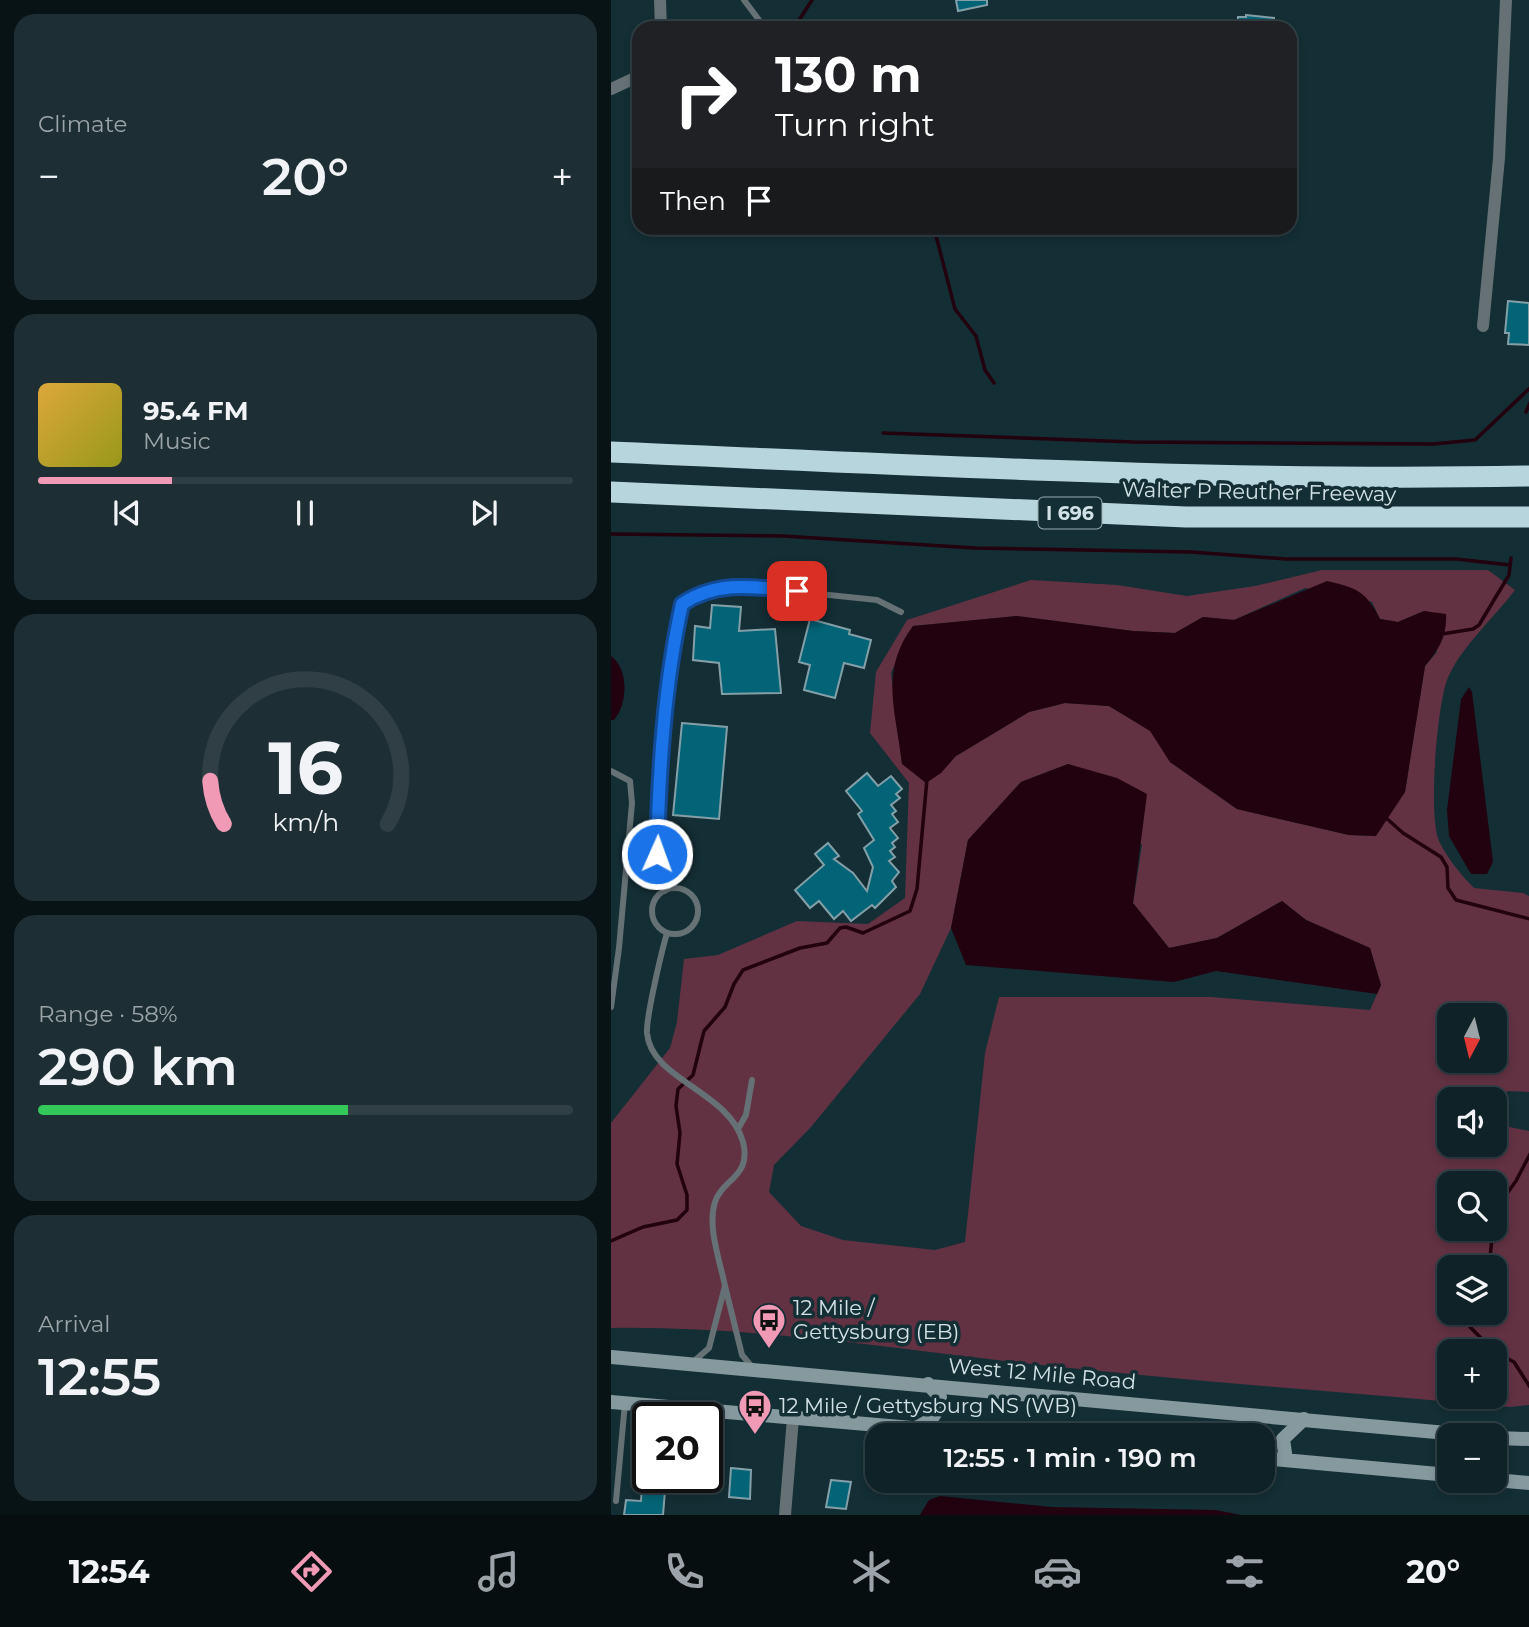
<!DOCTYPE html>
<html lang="en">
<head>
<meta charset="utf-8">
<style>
  :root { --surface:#0f2228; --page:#1d2f34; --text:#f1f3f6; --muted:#9ba4a8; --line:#2f3f45; --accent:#f09ab5 }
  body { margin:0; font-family:Montserrat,sans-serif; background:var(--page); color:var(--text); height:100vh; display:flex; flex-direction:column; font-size:26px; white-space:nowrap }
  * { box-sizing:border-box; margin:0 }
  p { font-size:23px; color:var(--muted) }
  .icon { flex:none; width:38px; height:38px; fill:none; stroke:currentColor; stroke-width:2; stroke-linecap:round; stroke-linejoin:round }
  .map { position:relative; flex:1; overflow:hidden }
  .drawer { display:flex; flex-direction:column; gap:14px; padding:14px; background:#081316; width:611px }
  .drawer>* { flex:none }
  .top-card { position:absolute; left:21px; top:21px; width:665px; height:214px; border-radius:21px; box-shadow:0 4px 10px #0003,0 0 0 2px var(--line); background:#202124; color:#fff; overflow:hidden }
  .needle { width:46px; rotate:187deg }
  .tools { position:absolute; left:826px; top:1003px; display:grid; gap:14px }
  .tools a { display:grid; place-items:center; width:70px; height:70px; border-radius:14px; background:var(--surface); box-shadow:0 4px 10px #0003,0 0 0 2px var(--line); font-size:35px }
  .speed { position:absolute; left:21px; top:1402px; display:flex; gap:14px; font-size:35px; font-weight:700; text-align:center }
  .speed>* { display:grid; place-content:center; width:91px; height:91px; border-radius:50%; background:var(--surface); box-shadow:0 4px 10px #0003,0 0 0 2px var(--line); line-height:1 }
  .speed .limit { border:4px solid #111; border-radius:10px; background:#fff; color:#111 }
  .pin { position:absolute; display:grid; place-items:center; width:60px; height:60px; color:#fff; margin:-30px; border-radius:14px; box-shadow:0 4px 10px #0006 }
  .me { position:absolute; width:77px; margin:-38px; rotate:2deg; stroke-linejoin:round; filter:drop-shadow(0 0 5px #0008) }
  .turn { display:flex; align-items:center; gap:24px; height:147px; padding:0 28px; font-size:32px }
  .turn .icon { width:91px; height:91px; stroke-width:2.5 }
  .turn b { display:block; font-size:49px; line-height:60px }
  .then { display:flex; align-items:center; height:66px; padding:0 28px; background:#0003; gap:14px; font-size:26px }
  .big { font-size:52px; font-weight:600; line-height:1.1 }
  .drawer .widget { flex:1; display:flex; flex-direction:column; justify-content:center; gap:10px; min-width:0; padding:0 24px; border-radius:21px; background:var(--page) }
  .drawer .dial { align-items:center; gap:0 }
  .dial svg { height:182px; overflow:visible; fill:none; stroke:var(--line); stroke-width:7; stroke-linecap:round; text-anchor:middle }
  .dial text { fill:var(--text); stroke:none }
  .song { display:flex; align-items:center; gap:21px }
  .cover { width:84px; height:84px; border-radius:10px; background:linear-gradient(135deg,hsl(40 70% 55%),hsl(60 70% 35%)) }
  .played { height:7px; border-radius:4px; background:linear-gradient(90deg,var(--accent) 25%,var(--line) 25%) }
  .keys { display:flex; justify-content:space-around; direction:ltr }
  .heat { display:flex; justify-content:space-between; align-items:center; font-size:38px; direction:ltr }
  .charge { height:10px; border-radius:5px; background:linear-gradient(90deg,#34c759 58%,var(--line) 0) }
  .trip { position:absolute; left:254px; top:1423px; width:410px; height:70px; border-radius:21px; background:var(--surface); box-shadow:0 4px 10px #0003,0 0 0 2px var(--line); font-weight:600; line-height:70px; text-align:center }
  .menu { display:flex; height:112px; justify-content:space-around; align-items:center; background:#060e10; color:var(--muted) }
  .menu .icon { width:49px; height:49px }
  .menu .selected { color:var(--accent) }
  .menu b { font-size:32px; color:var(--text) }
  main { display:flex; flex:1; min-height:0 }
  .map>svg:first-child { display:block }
</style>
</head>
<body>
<main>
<section class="drawer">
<div class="widget"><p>Climate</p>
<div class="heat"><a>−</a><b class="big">20°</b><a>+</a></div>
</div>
<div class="widget">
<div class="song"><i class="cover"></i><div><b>95.4 FM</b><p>Music</p></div></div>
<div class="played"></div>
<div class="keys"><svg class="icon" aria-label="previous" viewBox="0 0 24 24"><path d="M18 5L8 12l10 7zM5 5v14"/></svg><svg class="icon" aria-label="pause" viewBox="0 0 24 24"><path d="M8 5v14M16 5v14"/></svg><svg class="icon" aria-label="next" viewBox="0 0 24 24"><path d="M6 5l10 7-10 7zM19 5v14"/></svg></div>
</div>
<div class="widget dial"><svg viewBox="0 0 100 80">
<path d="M14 69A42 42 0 1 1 86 69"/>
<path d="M14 69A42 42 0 0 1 8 50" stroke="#f09ab5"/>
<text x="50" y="56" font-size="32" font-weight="700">16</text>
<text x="50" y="72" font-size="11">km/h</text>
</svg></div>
<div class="widget"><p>Range · 58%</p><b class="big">290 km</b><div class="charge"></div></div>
<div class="widget"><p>Arrival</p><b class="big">12:55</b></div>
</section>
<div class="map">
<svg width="919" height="1515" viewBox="0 0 919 1515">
  <rect width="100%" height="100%" fill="#142e35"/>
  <path fill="#623242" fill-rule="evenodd" d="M711,570H877L904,590C883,618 848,649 836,680C826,707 817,815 828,841C836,858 851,876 863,888L912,893L918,896V1092L897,1091L884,1102V1099H838V1144H884V1112L894,1126L918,1131V1405L899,1407C731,1392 562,1380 394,1361C263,1346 132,1326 0,1328V1123L59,1048L66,1022L73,959L107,955L186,921L257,924L294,898L298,783L259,733L265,672L296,620L420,580L506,585L576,596L644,586ZM694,588L761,602L769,619L787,622L813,611L826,652L814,666L794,792L764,836L738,835L626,809L559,762L540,731L498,706L454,703L418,712L345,756L291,764L280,673L302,626L406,616L522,631L564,633L592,617L623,620ZM457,764L531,845L522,903L558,948L606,938L671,901L695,920L759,948L770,985L759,1010L600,997H388L374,1053L354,1242L324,1250L232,1240L190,1226L158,1192L163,1165L200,1127L309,994L340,928L357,840L410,782ZM838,1015H884V1060H838ZM838,1183H884V1228H838ZM838,1267H884V1312H838ZM838,1351H884V1396H838Z"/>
  <path fill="#22020e" d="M716,581C746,588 755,591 769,619L787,622L813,611L835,614C836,637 828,649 814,666L794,792L765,836L738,835L626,809L559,762L539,731L498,706L454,703L418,712L345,756L330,773L315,783L291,764C285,711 268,671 302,626L406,616L522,631L564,633L592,617L623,620Z
    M0,656C18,669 17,704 3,720H0Z
    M858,687L861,692L882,862L876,874H860L838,836L836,810L850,699Z
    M457,764L506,778L536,794L522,903L558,948L606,938L671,901L695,920L759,948L770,985L766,994L605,971L563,982L355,965L340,928L357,840L410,782Z
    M329,1496L441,1507L605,1510L630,1515H309L318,1500Z"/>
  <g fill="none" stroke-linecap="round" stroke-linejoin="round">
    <path stroke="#22020e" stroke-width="3.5" d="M183,28L201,0
      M323,228L344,309L365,336L374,370L383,383
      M915,412L919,403
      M272,433L523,442L822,444L864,440L919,388
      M0,534L172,536L364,548L580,552L675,559H845L899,565
      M831,634L862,629L868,625L898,575L900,558
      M773,816L792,833L830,857L836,867L837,888L845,900L919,919
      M884,1221L889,1203L905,1181L919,1154
      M0,1241L32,1227L66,1220L76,1210V1195L66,1164L69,1133L65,1106L67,1089L82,1075L93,1031L114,1007L123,984L132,970L189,948L216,943L229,928L235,927L252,933L299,911L306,889L316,779
      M878,1267L882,1228
      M854,1312L859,1327L883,1351
      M884,1352L903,1362L919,1387"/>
  </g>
  <path fill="#046477" stroke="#83a0a8" stroke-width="2" d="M345,0H376V5L347,11Z
    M635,15L663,18V28H626L627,17H635Z
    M897,301L918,303V345L897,344L898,333H894Z
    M101,605L130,607L128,631L164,629L170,693L111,694L108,663L82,660L84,626L99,628Z
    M199,619L239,630L238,634L260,640L253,668L233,663L224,698L193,690L199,665L188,662Z
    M71,723L116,727L108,819L62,815Z
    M256,773L267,786L280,776L291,789L285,794L289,798L280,805L285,811L281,814L287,822L279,828L287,838L281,843L284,847L279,851L284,857L278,861L288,872L281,881L285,887L264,908L261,905L240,921L232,911L223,919L208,901L199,908L184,890L213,865L204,854L217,843L228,856L223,859L242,873L256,891L262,867L253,848L263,840L247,814L251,811L235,791Z
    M120,1468L140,1470L139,1499L118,1497Z
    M40,1477H62L60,1491H54L52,1515H13L15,1500L30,1501L31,1486H39Z
    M220,1480L240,1482L235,1509L215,1507Z"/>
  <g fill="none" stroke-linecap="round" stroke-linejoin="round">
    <path stroke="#657174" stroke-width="6" d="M133,0L154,28
      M0,771L19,781L21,803L8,948L0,1007
      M41 911a23 23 0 1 1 46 0a23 23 0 1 1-46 0Z
      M54,891C36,843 49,786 54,737C58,692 62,647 71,604L85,594L105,587L132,586L266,600L290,612
      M56,933C51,950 35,1017 36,1033C40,1080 118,1091 132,1142C141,1177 111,1179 104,1202C96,1227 109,1261 114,1286
      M127,1129L135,1115L141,1080
      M83,1361L98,1348L114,1286L131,1355L142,1368
      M5,1501L14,1403"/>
    <path stroke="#657174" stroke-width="12" d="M49,0L50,28
      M0,89L28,76
      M872,326L888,158L895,0
      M174,1515L182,1418"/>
    <path stroke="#86999f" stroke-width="14" d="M0,1357L858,1435
      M0,1402L382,1435
      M304,1428C321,1421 326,1416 329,1397L317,1384
      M884,1438L919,1439
      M651,1458L838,1475
      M675,1460L672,1439L693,1419
      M884,1480L919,1483"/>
    <path stroke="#b7d5dd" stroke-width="21" d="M0,452C306,465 612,482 919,476
      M0,492L575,517H919"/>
  </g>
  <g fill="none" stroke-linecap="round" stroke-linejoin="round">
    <defs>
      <path id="route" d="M46,854C48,771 53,685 71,604C107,580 144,587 186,591"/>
    </defs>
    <use href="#route" stroke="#114b97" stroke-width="18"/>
    <use href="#route" stroke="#1a73e8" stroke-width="12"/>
  </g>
  <defs>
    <symbol id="bus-pin" viewBox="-11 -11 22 30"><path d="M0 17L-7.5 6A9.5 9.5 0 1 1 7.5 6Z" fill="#f09ab5" stroke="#142e35"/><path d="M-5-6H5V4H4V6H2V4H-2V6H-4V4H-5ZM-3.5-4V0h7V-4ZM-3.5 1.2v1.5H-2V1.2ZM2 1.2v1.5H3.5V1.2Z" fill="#111"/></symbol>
  </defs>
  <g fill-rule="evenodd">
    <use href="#bus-pin" x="139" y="1301" width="38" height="52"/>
    <use href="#bus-pin" x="125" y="1387" width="38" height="52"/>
  </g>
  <g text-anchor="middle" stroke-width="7" stroke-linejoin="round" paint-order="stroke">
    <rect fill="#142e35" stroke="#99abb0" stroke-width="2" x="427.5" y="497.5" width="63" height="31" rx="5"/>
    <g font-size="19" font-weight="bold" fill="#d2e1e5">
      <text x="459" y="520">I 696</text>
    </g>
    <g font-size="21" fill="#d2e1e5" stroke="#142e35">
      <text transform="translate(648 492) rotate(1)" y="7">Walter P Reuther Freeway</text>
      <text transform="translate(431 1374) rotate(5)" y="7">West 12 Mile Road</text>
    </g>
    <g font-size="21" fill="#d2e1e5" stroke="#142e35" text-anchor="start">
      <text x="182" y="1315">12 Mile /<tspan x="182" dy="24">Gettysburg (EB)</tspan></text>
      <text x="168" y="1413">12 Mile / Gettysburg NS (WB)</text>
    </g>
  </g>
</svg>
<div class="tools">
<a><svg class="needle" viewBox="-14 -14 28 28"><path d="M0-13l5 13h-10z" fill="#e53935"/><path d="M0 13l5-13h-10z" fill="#9ba4a8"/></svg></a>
<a><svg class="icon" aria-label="sound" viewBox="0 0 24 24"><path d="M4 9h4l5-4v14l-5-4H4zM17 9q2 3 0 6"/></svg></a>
<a><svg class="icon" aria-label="search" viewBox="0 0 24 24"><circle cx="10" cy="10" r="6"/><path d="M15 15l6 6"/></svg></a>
<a><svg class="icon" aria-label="layers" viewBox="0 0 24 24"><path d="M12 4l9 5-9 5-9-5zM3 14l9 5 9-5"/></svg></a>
<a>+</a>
<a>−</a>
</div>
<div class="speed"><div class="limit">20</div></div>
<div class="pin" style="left:186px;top:591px;background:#d93025"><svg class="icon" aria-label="arrive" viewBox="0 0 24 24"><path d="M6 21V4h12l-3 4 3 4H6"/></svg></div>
<svg class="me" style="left:46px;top:854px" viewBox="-20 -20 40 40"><circle r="17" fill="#1a73e8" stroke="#fff" stroke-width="3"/><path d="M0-11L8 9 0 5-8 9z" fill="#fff"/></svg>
<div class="trip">12:55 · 1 min · 190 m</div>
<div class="top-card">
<div class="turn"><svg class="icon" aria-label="right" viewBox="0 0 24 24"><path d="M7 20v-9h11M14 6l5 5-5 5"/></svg><div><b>130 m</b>Turn right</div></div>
<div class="then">Then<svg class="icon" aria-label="arrive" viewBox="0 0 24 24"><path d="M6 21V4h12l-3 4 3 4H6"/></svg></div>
</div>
</div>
</main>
<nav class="menu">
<b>12:54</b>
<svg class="icon selected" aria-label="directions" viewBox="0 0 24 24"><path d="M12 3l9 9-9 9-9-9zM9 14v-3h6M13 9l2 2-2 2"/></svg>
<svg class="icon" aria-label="music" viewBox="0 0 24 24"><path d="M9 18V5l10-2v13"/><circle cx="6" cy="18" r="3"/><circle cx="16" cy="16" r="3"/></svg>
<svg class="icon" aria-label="phone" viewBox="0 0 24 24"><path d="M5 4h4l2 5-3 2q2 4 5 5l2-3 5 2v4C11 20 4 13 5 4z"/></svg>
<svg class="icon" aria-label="climate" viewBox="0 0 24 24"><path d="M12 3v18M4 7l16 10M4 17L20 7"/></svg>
<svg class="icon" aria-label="car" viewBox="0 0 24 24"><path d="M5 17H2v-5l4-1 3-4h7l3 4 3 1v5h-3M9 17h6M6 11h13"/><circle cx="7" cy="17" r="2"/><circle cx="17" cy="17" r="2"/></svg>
<svg class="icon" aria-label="filters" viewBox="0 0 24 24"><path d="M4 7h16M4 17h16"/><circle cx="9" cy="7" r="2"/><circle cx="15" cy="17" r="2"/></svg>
<b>20°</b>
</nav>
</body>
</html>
